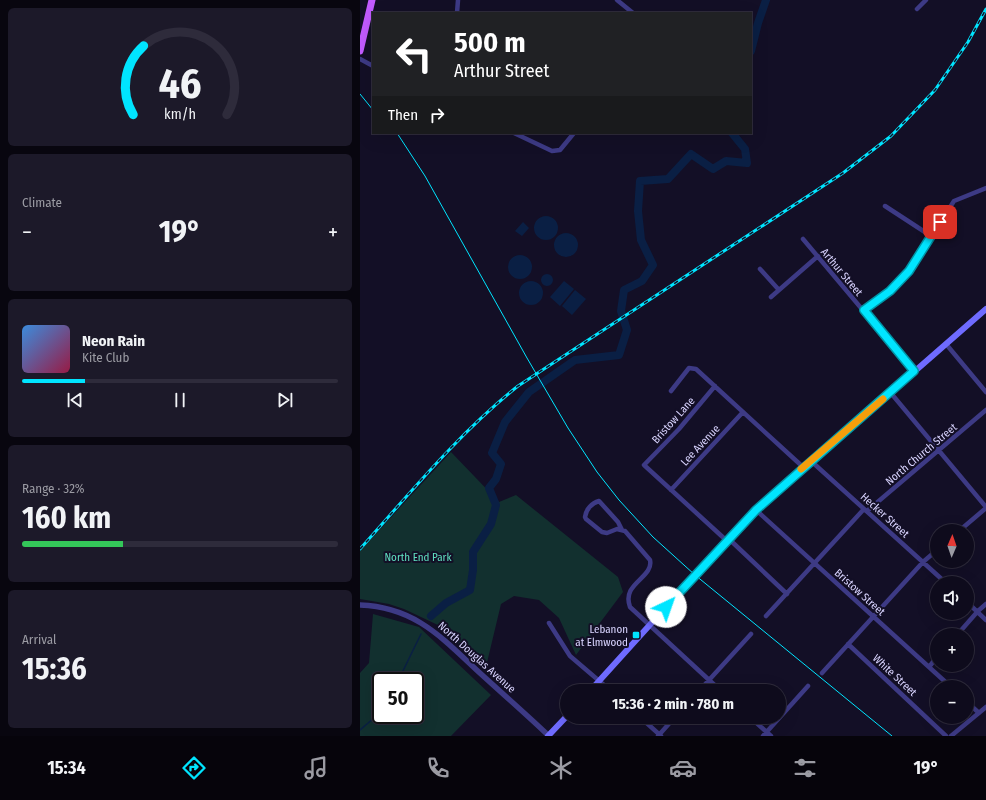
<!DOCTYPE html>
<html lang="en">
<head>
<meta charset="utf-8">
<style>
  :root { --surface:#0e0b1c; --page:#1c1929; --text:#f1f3f6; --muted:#9b9ba3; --line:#2e2b3b; --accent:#00e5ff }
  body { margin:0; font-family:"Fira Sans Condensed",sans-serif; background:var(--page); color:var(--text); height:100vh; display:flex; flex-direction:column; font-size:15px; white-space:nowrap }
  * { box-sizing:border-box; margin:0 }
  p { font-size:13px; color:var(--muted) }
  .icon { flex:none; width:22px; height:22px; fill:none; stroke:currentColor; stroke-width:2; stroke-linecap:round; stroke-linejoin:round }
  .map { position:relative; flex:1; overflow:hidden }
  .panel { display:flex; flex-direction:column; gap:8px; padding:8px; background:#08060f; width:360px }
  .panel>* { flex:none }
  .top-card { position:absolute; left:12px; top:12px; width:380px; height:122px; border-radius:0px; box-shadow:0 4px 16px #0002,0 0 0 1px var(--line); background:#202124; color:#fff; overflow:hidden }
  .needle { width:26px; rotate:2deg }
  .buttons { position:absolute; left:570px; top:524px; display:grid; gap:8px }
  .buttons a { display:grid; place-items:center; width:44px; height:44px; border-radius:50%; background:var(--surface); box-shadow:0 4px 16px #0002,0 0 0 1px var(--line); font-size:20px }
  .speed { position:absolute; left:12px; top:672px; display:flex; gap:8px; font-size:20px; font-weight:700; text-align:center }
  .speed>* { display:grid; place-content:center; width:52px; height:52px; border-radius:50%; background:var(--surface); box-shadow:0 4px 16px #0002,0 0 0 1px var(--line); line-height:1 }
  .speed .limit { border:2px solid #111; border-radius:6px; background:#fff; color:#111 }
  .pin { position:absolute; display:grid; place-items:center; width:34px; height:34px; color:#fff; margin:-17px; border-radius:8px; box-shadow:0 2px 6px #0006 }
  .me { position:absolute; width:44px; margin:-22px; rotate:42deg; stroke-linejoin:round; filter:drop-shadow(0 0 3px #0008) }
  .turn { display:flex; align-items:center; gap:14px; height:84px; padding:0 16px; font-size:18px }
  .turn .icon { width:52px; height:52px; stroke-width:2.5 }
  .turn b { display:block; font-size:28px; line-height:34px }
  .then { display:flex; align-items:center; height:38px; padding:0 16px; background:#0003; gap:8px; font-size:15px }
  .big { font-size:30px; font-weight:700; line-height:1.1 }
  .panel .card { flex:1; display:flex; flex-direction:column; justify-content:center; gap:6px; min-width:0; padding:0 14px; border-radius:6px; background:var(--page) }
  .panel .dial { align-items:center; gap:0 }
  .dial svg { height:104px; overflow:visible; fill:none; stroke:var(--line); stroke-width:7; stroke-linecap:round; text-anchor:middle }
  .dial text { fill:var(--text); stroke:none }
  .song { display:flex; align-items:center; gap:12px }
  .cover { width:48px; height:48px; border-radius:6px; background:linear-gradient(135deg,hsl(210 70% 55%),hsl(340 70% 35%)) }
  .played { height:4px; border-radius:2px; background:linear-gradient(90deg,var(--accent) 20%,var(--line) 20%) }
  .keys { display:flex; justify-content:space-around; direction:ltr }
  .heat { display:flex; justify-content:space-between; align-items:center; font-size:22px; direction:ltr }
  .charge { height:6px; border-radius:3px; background:linear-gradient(90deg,#34c759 32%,var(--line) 0) }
  .trip { position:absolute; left:200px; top:684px; width:226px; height:40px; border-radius:20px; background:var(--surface); box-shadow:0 4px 16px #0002,0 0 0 1px var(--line); font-weight:700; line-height:40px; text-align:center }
  .dock { display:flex; height:64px; justify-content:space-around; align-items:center; background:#06040b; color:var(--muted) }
  .dock .icon { width:28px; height:28px }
  .dock .on { color:var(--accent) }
  .dock b { font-size:18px; color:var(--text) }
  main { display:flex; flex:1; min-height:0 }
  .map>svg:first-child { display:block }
</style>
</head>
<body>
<main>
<section class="panel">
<div class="card dial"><svg viewBox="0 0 100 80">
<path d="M14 69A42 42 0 1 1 86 69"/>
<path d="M14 69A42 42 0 0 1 22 16" stroke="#00e5ff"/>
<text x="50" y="56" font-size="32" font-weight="700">46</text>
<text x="50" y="72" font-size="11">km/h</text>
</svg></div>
<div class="card"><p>Climate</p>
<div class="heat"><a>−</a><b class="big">19°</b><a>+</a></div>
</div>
<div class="card">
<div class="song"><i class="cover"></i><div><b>Neon Rain</b><p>Kite Club</p></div></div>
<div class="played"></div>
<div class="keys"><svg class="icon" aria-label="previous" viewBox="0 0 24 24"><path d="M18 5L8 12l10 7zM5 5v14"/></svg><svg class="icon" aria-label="pause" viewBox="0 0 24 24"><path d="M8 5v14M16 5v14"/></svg><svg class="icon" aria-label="next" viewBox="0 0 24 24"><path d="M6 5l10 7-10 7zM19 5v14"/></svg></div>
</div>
<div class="card"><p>Range · 32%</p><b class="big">160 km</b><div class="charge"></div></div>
<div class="card"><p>Arrival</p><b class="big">15:36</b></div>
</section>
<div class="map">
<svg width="626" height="736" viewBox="0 0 626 736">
  <rect width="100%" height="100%" fill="#130f26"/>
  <path fill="#12302f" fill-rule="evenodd" d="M91,452L139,502L156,495L258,577L263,592L216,655L199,618L179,600L154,596L141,604L125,671L80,626L44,609L29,604L0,599V551Z
    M13,614L59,627L131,695L91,736H0V673L9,663ZM21,681H55V715H21Z"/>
  <path fill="#0a1f44" d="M174 228a12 12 0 1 1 24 0a12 12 0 1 1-24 0Z
    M163,222L169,228L162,236L155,231Z
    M194 245a12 12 0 1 1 24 0a12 12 0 1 1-24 0Z
    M148 267a12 12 0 1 1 24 0a12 12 0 1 1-24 0Z
    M181 280a6 6 0 1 1 12 0a6 6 0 1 1-12 0Z
    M159 293a12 12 0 1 1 24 0a12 12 0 1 1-24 0Z
    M204,281L214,289L200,306L190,297Z
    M215,290L226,299L212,315L202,306Z"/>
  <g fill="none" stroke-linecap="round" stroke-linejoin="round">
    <path stroke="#0a1f44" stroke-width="1.5" d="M38,681L61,634
      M0,730L21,712"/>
    <path stroke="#0a1f44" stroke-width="8" d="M391,51L398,23L406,0
      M71,616L86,603L110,590L113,570V552L131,524L136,505L129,488L136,479L141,464L132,453L145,422L169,392L215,360L259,355L267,330L261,311L264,290L282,281L293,265L281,240L278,211L280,181L308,179L331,154L353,169L366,161L387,163L385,149L372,133"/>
    <path stroke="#3d3a85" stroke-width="4.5" d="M257,0L273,13
      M557,9L566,0
      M97,13L98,0
      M0,59L13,66
      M154,133L192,151L200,150L214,133
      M525,206L571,236
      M443,239L554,371
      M400,269L419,290
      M411,297L458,256
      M503,310L530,291L549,271L594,201L626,188
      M586,344L626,392
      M355,386L319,429L284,465L367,541
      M311,391L329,368L336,369L443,467
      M530,392L626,507
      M451,461L586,583
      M311,490L383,412
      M396,510L591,687
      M507,511L626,410
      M262,530L258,522L239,501C232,503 226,509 225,517L226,519L242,532L247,533L257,529L265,531L290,560C294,578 261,583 270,607L361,691
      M599,531L626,508
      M369,539L427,594
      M607,602L626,620
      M406,616L504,509
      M189,623L210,656L251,691
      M597,635L618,611L626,604
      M488,644L586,736
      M569,667L577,657
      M462,673L563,562L577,550
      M339,691L391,634
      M607,702L619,713
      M280,717L301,736
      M390,717L411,736
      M298,736L315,717
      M403,736L448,686
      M591,736L626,707"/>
    <path stroke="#3d3a85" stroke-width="5.5" d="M0,605C56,607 83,639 121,674C144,695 167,715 189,736"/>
    <path stroke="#6f6bff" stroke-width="6" d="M359,549L396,510L626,309
      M230,691L306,607
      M188,736L207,716"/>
    <path stroke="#c25bff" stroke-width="7" d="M0,51L12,0"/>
    <path stroke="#00e5ff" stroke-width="1" d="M0,94L13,110
      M37,133L65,176L167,358L208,428L237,472L259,500L293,537L335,575L532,736"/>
    <defs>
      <path id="rail" d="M0,549C50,493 99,433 158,386L483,173L531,136L575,90L608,42L626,9"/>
    </defs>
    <use href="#rail" stroke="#00e5ff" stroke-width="3"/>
    <use href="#rail" stroke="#130f26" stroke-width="1.5" stroke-dasharray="4.5" stroke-linecap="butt"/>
    <path stroke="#6f6bff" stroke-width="6" d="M306,607L359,549"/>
  </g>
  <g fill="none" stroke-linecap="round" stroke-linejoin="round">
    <defs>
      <path id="route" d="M306,607L396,510L554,371L504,310L530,291L549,271L580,222"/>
    </defs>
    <use href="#route" stroke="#0095a6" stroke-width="10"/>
    <use href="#route" stroke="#00e5ff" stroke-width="7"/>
    <path stroke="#f59e0b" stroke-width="7" d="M441,469L523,399"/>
  </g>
  <rect fill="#00e5ff" stroke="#130f26" stroke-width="1.5" x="272" y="631" width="8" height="8" rx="2"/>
  <g text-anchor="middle" stroke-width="4" stroke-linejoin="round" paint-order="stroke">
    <g font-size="11" fill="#d9d4ff" stroke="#130f26">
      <text transform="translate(482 272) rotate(50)" y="4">Arthur Street</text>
      <text transform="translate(313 420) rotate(-48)" y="4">Bristow Lane</text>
      <text transform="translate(340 445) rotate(-47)" y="4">Lee Avenue</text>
      <text transform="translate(561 454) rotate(-40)" y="4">North Church Street</text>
      <text transform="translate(525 515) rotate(42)" y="4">Hecker Street</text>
      <text transform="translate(500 592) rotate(42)" y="4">Bristow Street</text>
      <text transform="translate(117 657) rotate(42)" y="4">North Douglas Avenue</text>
      <text transform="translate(535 675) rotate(43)" y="4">White Street</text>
    </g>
    <g font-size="11" fill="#5fe0c0" stroke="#130f26">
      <text x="58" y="561">North End Park</text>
    </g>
    <g font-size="11" fill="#d9d4ff" stroke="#130f26" text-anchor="end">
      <text x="268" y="633">Lebanon<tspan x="268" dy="13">at Elmwood</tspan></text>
    </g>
  </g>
</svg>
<div class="buttons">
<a><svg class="needle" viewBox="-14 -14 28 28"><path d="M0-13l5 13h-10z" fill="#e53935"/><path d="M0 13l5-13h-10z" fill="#9b9ba3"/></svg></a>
<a><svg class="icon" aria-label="sound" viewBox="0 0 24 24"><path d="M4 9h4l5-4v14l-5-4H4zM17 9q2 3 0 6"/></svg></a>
<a>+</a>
<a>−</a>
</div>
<div class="speed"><div class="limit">50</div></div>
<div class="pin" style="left:580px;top:222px;background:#d93025"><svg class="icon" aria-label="arrive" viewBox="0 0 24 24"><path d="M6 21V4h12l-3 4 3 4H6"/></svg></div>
<svg class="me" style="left:306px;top:607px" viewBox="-20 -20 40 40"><circle r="19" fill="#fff"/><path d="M0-13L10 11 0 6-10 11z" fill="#00e5ff"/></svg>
<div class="trip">15:36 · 2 min · 780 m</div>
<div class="top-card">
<div class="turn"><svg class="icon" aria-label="left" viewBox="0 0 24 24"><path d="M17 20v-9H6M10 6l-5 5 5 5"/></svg><div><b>500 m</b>Arthur Street</div></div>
<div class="then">Then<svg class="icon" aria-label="right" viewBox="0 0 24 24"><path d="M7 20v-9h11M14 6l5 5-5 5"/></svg></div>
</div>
</div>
</main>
<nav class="dock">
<b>15:34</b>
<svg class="icon on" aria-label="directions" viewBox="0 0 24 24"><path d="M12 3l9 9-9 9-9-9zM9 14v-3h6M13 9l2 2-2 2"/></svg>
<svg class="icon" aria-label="music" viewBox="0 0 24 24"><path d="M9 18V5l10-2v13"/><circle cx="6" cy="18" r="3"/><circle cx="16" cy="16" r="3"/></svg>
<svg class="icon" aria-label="phone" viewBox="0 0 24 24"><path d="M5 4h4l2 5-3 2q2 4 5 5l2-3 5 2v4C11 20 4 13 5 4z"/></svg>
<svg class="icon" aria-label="climate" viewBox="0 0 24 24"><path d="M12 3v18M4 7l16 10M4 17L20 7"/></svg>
<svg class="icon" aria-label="car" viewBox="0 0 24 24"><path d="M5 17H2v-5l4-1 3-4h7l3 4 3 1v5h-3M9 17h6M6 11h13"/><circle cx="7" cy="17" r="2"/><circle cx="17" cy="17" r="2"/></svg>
<svg class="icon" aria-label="filters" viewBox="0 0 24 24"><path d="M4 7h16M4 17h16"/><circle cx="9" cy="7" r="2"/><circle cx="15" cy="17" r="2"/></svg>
<b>19°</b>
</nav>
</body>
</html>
